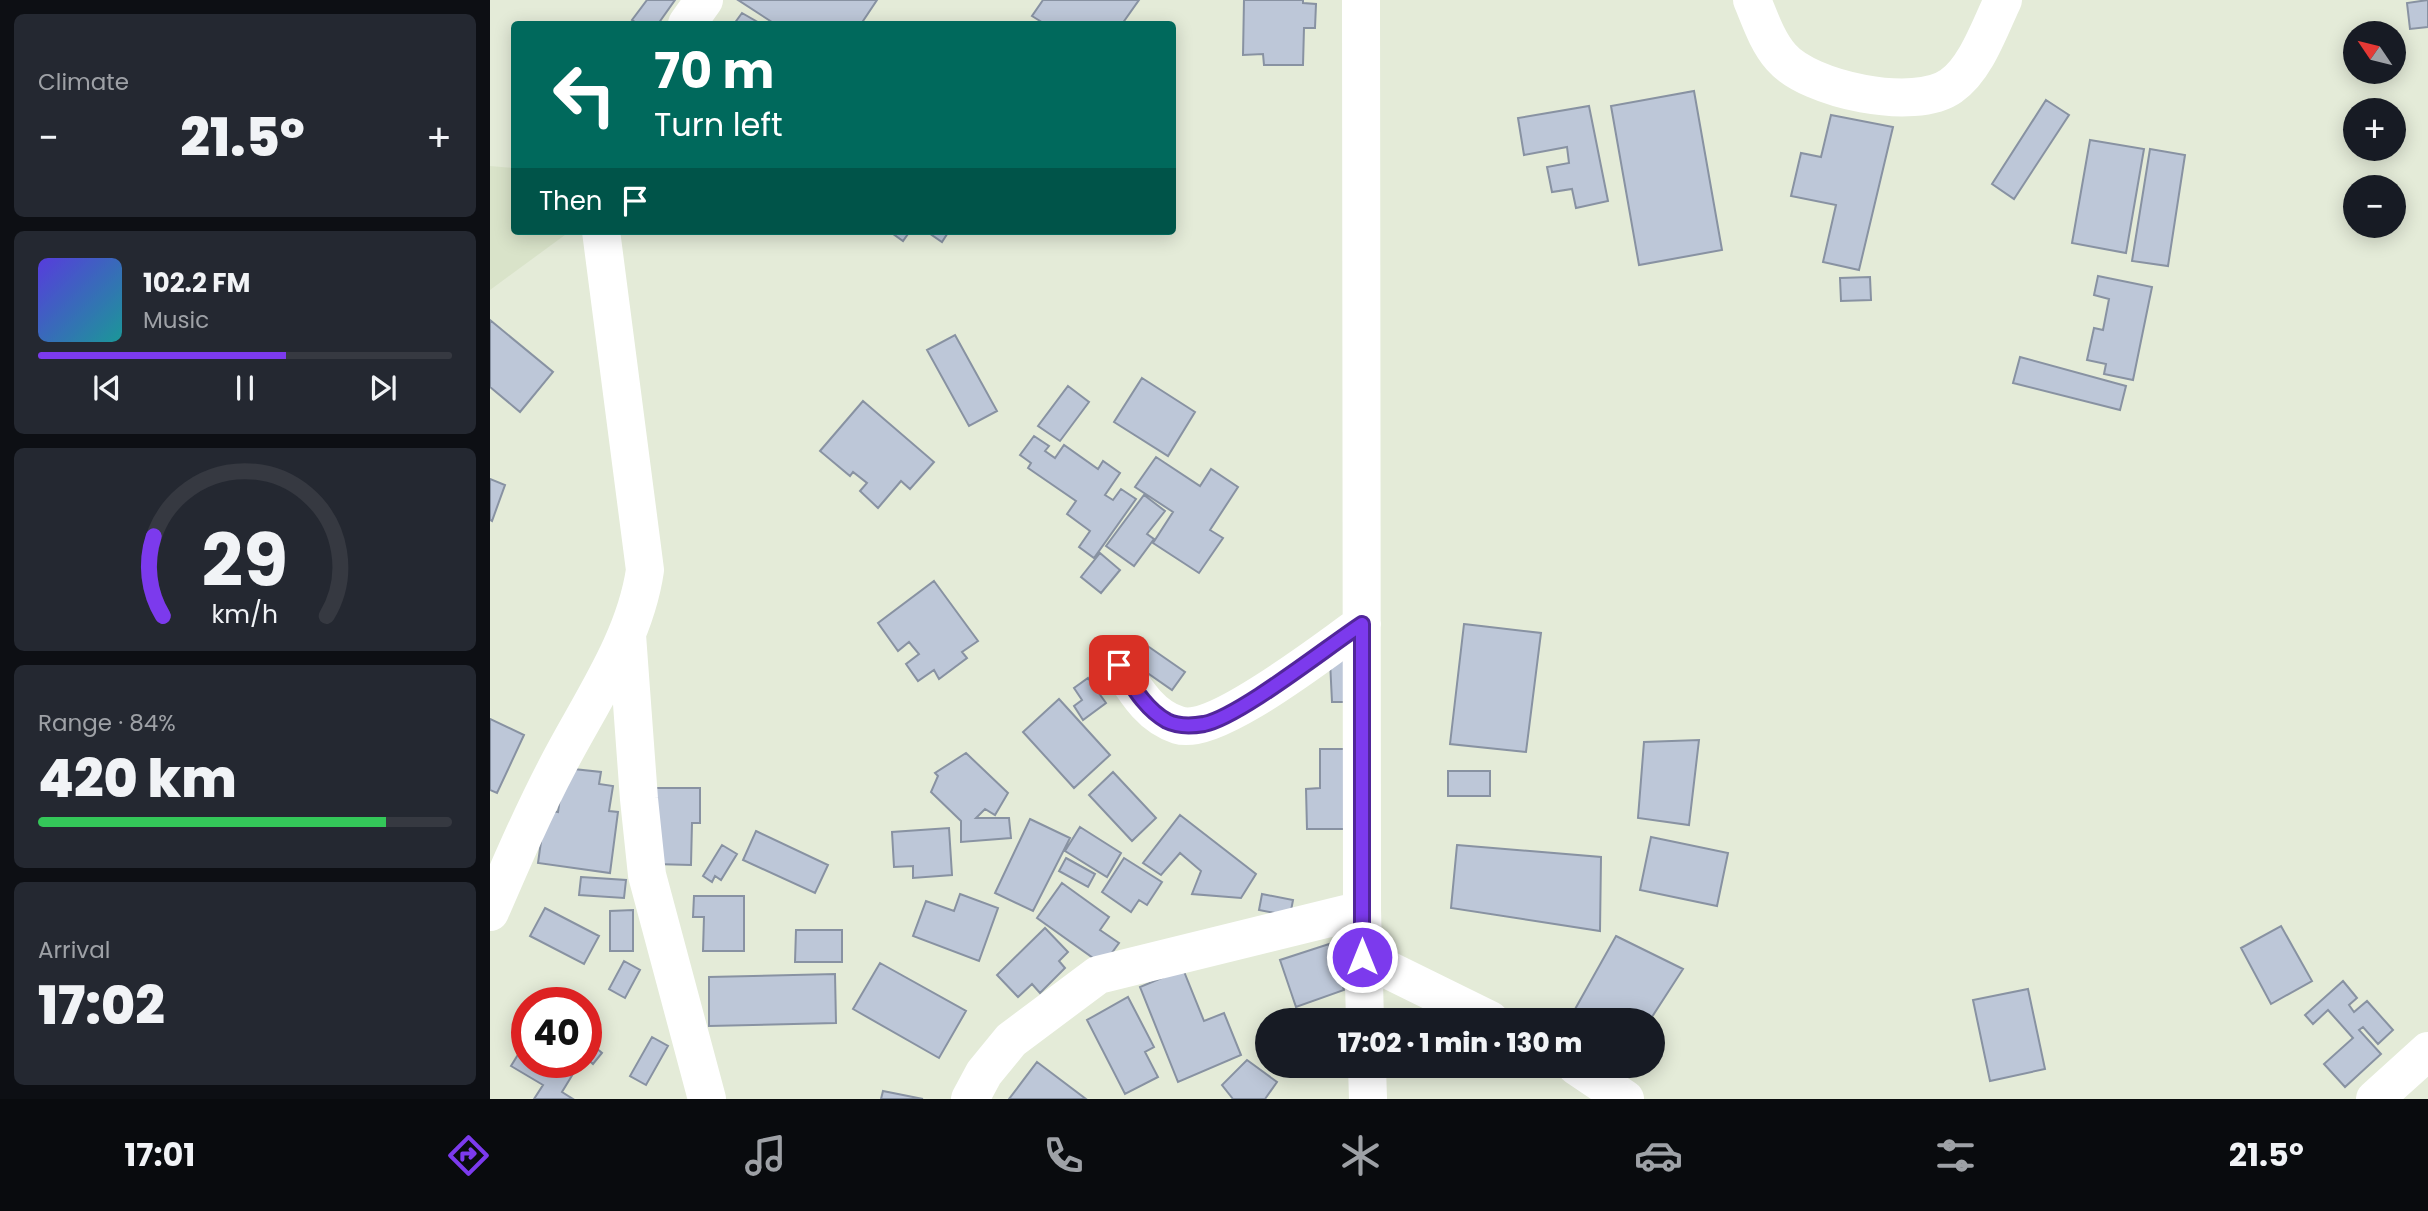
<!DOCTYPE html>
<html lang="en">
<head>
<meta charset="utf-8">
<style>
  :root { --surface:#171b24; --page:#242831; --text:#f1f3f6; --muted:#9ea1a6; --line:#363941; --accent:#7c3aed }
  body { margin:0; font-family:Poppins,sans-serif; background:var(--page); color:var(--text); height:100vh; display:flex; flex-direction:column; font-size:26px; white-space:nowrap }
  * { box-sizing:border-box; margin:0 }
  p { font-size:23px; color:var(--muted) }
  .icon { flex:none; width:38px; height:38px; fill:none; stroke:currentColor; stroke-width:2; stroke-linecap:round; stroke-linejoin:round }
  .map { position:relative; flex:1; overflow:hidden }
  .details { display:flex; flex-direction:column; gap:14px; padding:14px; background:#0d0f14; width:490px }
  .details>* { flex:none }
  .guide { position:absolute; left:21px; top:21px; width:665px; height:214px; border-radius:7px; box-shadow:0 4px 18px #0003; background:#00695c; color:#fff; overflow:hidden }
  .needle { width:46px; rotate:305deg }
  .fabs { position:absolute; left:1853px; top:21px; display:grid; gap:14px }
  .fabs a { display:grid; place-items:center; width:63px; height:63px; border-radius:50%; background:var(--surface); box-shadow:0 4px 18px #0003; font-size:35px }
  .speed { position:absolute; left:21px; top:987px; display:flex; gap:14px; font-size:35px; font-weight:700; text-align:center }
  .speed>* { display:grid; place-content:center; width:91px; height:91px; border-radius:50%; background:var(--surface); box-shadow:0 4px 18px #0003; line-height:1 }
  .speed .limit { border:10px solid #d22; background:#fff; color:#111 }
  .pin { position:absolute; display:grid; place-items:center; width:60px; height:60px; color:#fff; margin:-30px; border-radius:14px; box-shadow:0 4px 10px #0006 }
  .me { position:absolute; width:77px; margin:-38px; rotate:0deg; stroke-linejoin:round; filter:drop-shadow(0 0 5px #0008) }
  .turn { display:flex; align-items:center; gap:24px; height:147px; padding:0 28px; font-size:32px }
  .turn .icon { width:91px; height:91px; stroke-width:2.5 }
  .turn b { display:block; font-size:49px; line-height:60px }
  .then { display:flex; align-items:center; height:66px; padding:0 28px; background:#0003; gap:14px; font-size:26px }
  .big { font-size:52px; font-weight:800; line-height:1.1 }
  .details .tile { flex:1; display:flex; flex-direction:column; justify-content:center; gap:10px; min-width:0; padding:0 24px; border-radius:10px; background:var(--page) }
  .details .dial { align-items:center; gap:0 }
  .dial svg { height:182px; overflow:visible; fill:none; stroke:var(--line); stroke-width:7; stroke-linecap:round; text-anchor:middle }
  .dial text { fill:var(--text); stroke:none }
  .song { display:flex; align-items:center; gap:21px }
  .cover { width:84px; height:84px; border-radius:10px; background:linear-gradient(135deg,hsl(250 70% 55%),hsl(180 70% 35%)) }
  .played { height:7px; border-radius:4px; background:linear-gradient(90deg,var(--accent) 60%,var(--line) 60%) }
  .keys { display:flex; justify-content:space-around; direction:ltr }
  .heat { display:flex; justify-content:space-between; align-items:center; font-size:38px; direction:ltr }
  .charge { height:10px; border-radius:5px; background:linear-gradient(90deg,#34c759 84%,var(--line) 0) }
  .trip { position:absolute; left:765px; top:1008px; width:410px; height:70px; border-radius:35px; background:var(--surface); box-shadow:0 4px 18px #0003; font-weight:800; line-height:70px; text-align:center }
  .tab-bar { display:flex; height:112px; justify-content:space-around; align-items:center; background:#090b0e; color:var(--muted) }
  .tab-bar .icon { width:49px; height:49px }
  .tab-bar .selected { color:var(--accent) }
  .tab-bar b { font-size:32px; color:var(--text) }
  main { display:flex; flex:1; min-height:0 }
  .map>svg:first-child { display:block }
</style>
</head>
<body>
<main>
<section class="details">
<div class="tile"><p>Climate</p>
<div class="heat"><a>−</a><b class="big">21.5°</b><a>+</a></div>
</div>
<div class="tile">
<div class="song"><i class="cover"></i><div><b>102.2 FM</b><p>Music</p></div></div>
<div class="played"></div>
<div class="keys"><svg class="icon" aria-label="previous" viewBox="0 0 24 24"><path d="M18 5L8 12l10 7zM5 5v14"/></svg><svg class="icon" aria-label="pause" viewBox="0 0 24 24"><path d="M8 5v14M16 5v14"/></svg><svg class="icon" aria-label="next" viewBox="0 0 24 24"><path d="M6 5l10 7-10 7zM19 5v14"/></svg></div>
</div>
<div class="tile dial"><svg viewBox="0 0 100 80">
<path d="M14 69A42 42 0 1 1 86 69"/>
<path d="M14 69A42 42 0 0 1 10 34" stroke="#7c3aed"/>
<text x="50" y="56" font-size="32" font-weight="700">29</text>
<text x="50" y="72" font-size="11">km/h</text>
</svg></div>
<div class="tile"><p>Range · 84%</p><b class="big">420 km</b><div class="charge"></div></div>
<div class="tile"><p>Arrival</p><b class="big">17:02</b></div>
</section>
<div class="map">
<svg width="1938" height="1099" viewBox="0 0 1938 1099">
  <rect width="100%" height="100%" fill="#e4ebd8"/>
  <path fill="#d9e3c9" d="M0,166L24,168V231L79,232L0,290Z"/>
  <path fill="#bdc7d8" stroke="#8892a2" stroke-width="2" d="M157,0H185L168,24H148L142,20Z
    M248,0H387L371,24H285Z
    M553,0H649L632,24H555L542,16Z
    M754,0H813V3L826,4L825,28H814L813,65H774L773,54L753,55Z
    M1938,0V27L1920,29L1917,3Z
    M252,13L271,24H244Z
    M1204,91L1232,250L1149,265L1121,106Z
    M1556,100L1579,115L1524,199L1502,184Z
    M1099,106L1118,201L1086,208L1082,189L1062,192L1057,167L1079,163L1077,147L1034,155L1028,118Z
    M1341,115L1403,127L1369,270L1333,262L1346,205L1301,196L1311,153L1331,157Z
    M1600,140L1654,149L1636,253L1582,243Z
    M1660,149L1695,155L1678,266L1642,261Z
    M399,231H420L413,241Z
    M436,231H459L452,242Z
    M1608,276L1662,287L1643,380L1614,374L1616,364L1597,360L1604,328L1613,330L1619,299L1604,295Z
    M1380,277L1381,300L1351,301L1350,278Z
    M0,320L63,372L30,412L0,387Z
    M465,335L507,411L479,426L437,350Z
    M1530,357L1636,386L1630,410L1523,383Z
    M652,378L705,412L678,456L624,422Z
    M578,386L599,402L570,441L548,426Z
    M373,401L444,462L420,489L411,481L388,508L370,491L377,483L363,472L360,476L330,451Z
    M544,436L559,446L555,451L565,458L574,445L608,469L613,461L630,473L615,495L623,500L631,489L646,499L604,558L589,547L600,531L577,514L586,501L538,468L541,463L530,455Z
    M666,457L710,486L721,469L748,487L720,530L733,538L709,573L663,543L683,512L645,487Z
    M0,479L15,485L2,521L0,520Z
    M654,495L675,511L657,534L664,539L644,566L616,546Z
    M610,553L630,570L611,593L591,577Z
    M444,581L488,641L472,652L477,658L449,679L444,670L428,681L416,664L429,654L419,642L408,651L388,623Z
    M974,624L1051,633L1036,752L960,744Z
    M649,640L695,672L682,690L636,658Z
    M863,660L865,702H842L840,661Z
    M598,678L616,703L593,720L584,706L592,700L584,688Z
    M569,699L620,755L584,788L533,732Z
    M0,719L34,735L7,793L0,790Z
    M1209,740L1199,825L1148,818L1154,742Z
    M830,749H858V829H817L816,789L830,788Z
    M476,753L518,793L505,815L495,809L486,818H519L521,838L471,842V821L441,792L448,776L445,773Z
    M74,768L111,772L109,784L123,786L119,811L128,812L120,873L48,863L54,820L62,811L68,812Z
    M958,771H1000V796H958Z
    M623,772L666,818L642,841L599,795Z
    M165,788H210V823H202L201,865L164,864Z
    M690,815L766,874L751,898L702,894L711,871L690,853L671,875L653,863Z
    M540,819L580,838L543,911L505,893Z
    M590,827L631,853L617,877L575,851Z
    M459,828L462,875L423,878V866L404,867L402,832Z
    M266,831L338,865L325,893L253,860Z
    M1161,837L1238,853L1227,906L1150,890Z
    M232,845L247,854L231,880L225,876L222,882L213,876Z
    M967,845L1111,857L1110,931L961,908Z
    M576,858L605,874L598,887L569,871Z
    M634,858L672,882L657,905L649,900L641,912L612,892Z
    M91,877L136,880L134,898L89,895Z
    M572,883L619,917L610,930L629,943L613,965L547,918Z
    M470,894L508,908L489,961L423,936L436,901L464,911Z
    M772,894L803,900L800,916L769,910Z
    M204,896H254V951H213L214,917H203Z
    M55,908L109,936L94,964L40,936Z
    M143,910V951H120V911Z
    M1791,926L1822,981L1781,1004L1751,948Z
    M555,928L578,952L569,961L575,968L550,993L542,984L528,997L507,975Z
    M306,930H352V962H305Z
    M1126,936L1193,969L1160,1020H1098L1084,1011Z
    M839,944L854,990L806,1007L790,960Z
    M134,961L150,970L135,998L119,989Z
    M390,963L476,1011L449,1058L363,1009Z
    M693,969L714,1021L734,1013L751,1055L688,1082L650,987Z
    M345,974L346,1023L219,1026V977Z
    M1853,981L1867,998L1859,1005L1864,1012L1877,1001L1903,1030L1888,1044L1873,1027L1869,1030L1891,1054L1855,1087L1834,1064L1863,1038L1838,1010L1823,1024L1815,1015Z
    M1538,989L1555,1069L1500,1081L1483,1000Z
    M638,997L664,1047L655,1052L668,1077L635,1094L597,1020Z
    M162,1037L178,1046L156,1085L140,1076Z
    M37,1040V1062L89,1064L72,1092L83,1099H44L53,1085L21,1066Z
    M99,1042L112,1053L103,1064L96,1058Z
    M757,1060L787,1082L775,1099H743L732,1085Z
    M547,1062L596,1099H519Z
    M956,1066H992V1076L956,1074Z
    M393,1091L433,1099H391Z"/>
  <g fill="none" stroke-linecap="round" stroke-linejoin="round">
    <path stroke="#fff" stroke-width="38" d="M871,0L872,910L875,1020
      M1262,0C1270,19 1277,41 1291,57C1319,90 1425,112 1461,86C1486,69 1500,27 1513,0
      M197,24L214,0
      M137,635L149,799L157,875L217,1099
      M629,665C644,688 659,716 688,725C726,737 837,648 872,624
      M0,912C22,861 44,810 70,761C102,700 145,639 155,570L111,231
      M872,957L1000,1020
      M877,1066L878,1099
      M1086,1066L1135,1099
      M480,1099L494,1073L521,1040L608,975L872,910
      M1885,1099L1938,1051"/>
  </g>
  <g fill="none" stroke-linecap="round" stroke-linejoin="round">
    <defs>
      <path id="route" d="M629,665C642,685 655,709 677,721C689,727 702,726 714,724C749,717 837,647 872,624V957"/>
    </defs>
    <use href="#route" stroke="#51269a" stroke-width="18"/>
    <use href="#route" stroke="#7c3aed" stroke-width="12"/>
  </g>
</svg>
<div class="fabs">
<a><svg class="needle" viewBox="-14 -14 28 28"><path d="M0-13l5 13h-10z" fill="#e53935"/><path d="M0 13l5-13h-10z" fill="#9ea1a6"/></svg></a>
<a>+</a>
<a>−</a>
</div>
<div class="speed"><div class="limit">40</div></div>
<div class="pin" style="left:629px;top:665px;background:#d93025"><svg class="icon" aria-label="arrive" viewBox="0 0 24 24"><path d="M6 21V4h12l-3 4 3 4H6"/></svg></div>
<svg class="me" style="left:872px;top:957px" viewBox="-20 -20 40 40"><circle r="17" fill="#7c3aed" stroke="#fff" stroke-width="3"/><path d="M0-11L8 9 0 5-8 9z" fill="#fff"/></svg>
<div class="trip">17:02 · 1 min · 130 m</div>
<div class="guide">
<div class="turn"><svg class="icon" aria-label="left" viewBox="0 0 24 24"><path d="M17 20v-9H6M10 6l-5 5 5 5"/></svg><div><b>70 m</b>Turn left</div></div>
<div class="then">Then<svg class="icon" aria-label="arrive" viewBox="0 0 24 24"><path d="M6 21V4h12l-3 4 3 4H6"/></svg></div>
</div>
</div>
</main>
<nav class="tab-bar">
<b>17:01</b>
<svg class="icon selected" aria-label="directions" viewBox="0 0 24 24"><path d="M12 3l9 9-9 9-9-9zM9 14v-3h6M13 9l2 2-2 2"/></svg>
<svg class="icon" aria-label="music" viewBox="0 0 24 24"><path d="M9 18V5l10-2v13"/><circle cx="6" cy="18" r="3"/><circle cx="16" cy="16" r="3"/></svg>
<svg class="icon" aria-label="phone" viewBox="0 0 24 24"><path d="M5 4h4l2 5-3 2q2 4 5 5l2-3 5 2v4C11 20 4 13 5 4z"/></svg>
<svg class="icon" aria-label="climate" viewBox="0 0 24 24"><path d="M12 3v18M4 7l16 10M4 17L20 7"/></svg>
<svg class="icon" aria-label="car" viewBox="0 0 24 24"><path d="M5 17H2v-5l4-1 3-4h7l3 4 3 1v5h-3M9 17h6M6 11h13"/><circle cx="7" cy="17" r="2"/><circle cx="17" cy="17" r="2"/></svg>
<svg class="icon" aria-label="filters" viewBox="0 0 24 24"><path d="M4 7h16M4 17h16"/><circle cx="9" cy="7" r="2"/><circle cx="15" cy="17" r="2"/></svg>
<b>21.5°</b>
</nav>
</body>
</html>
